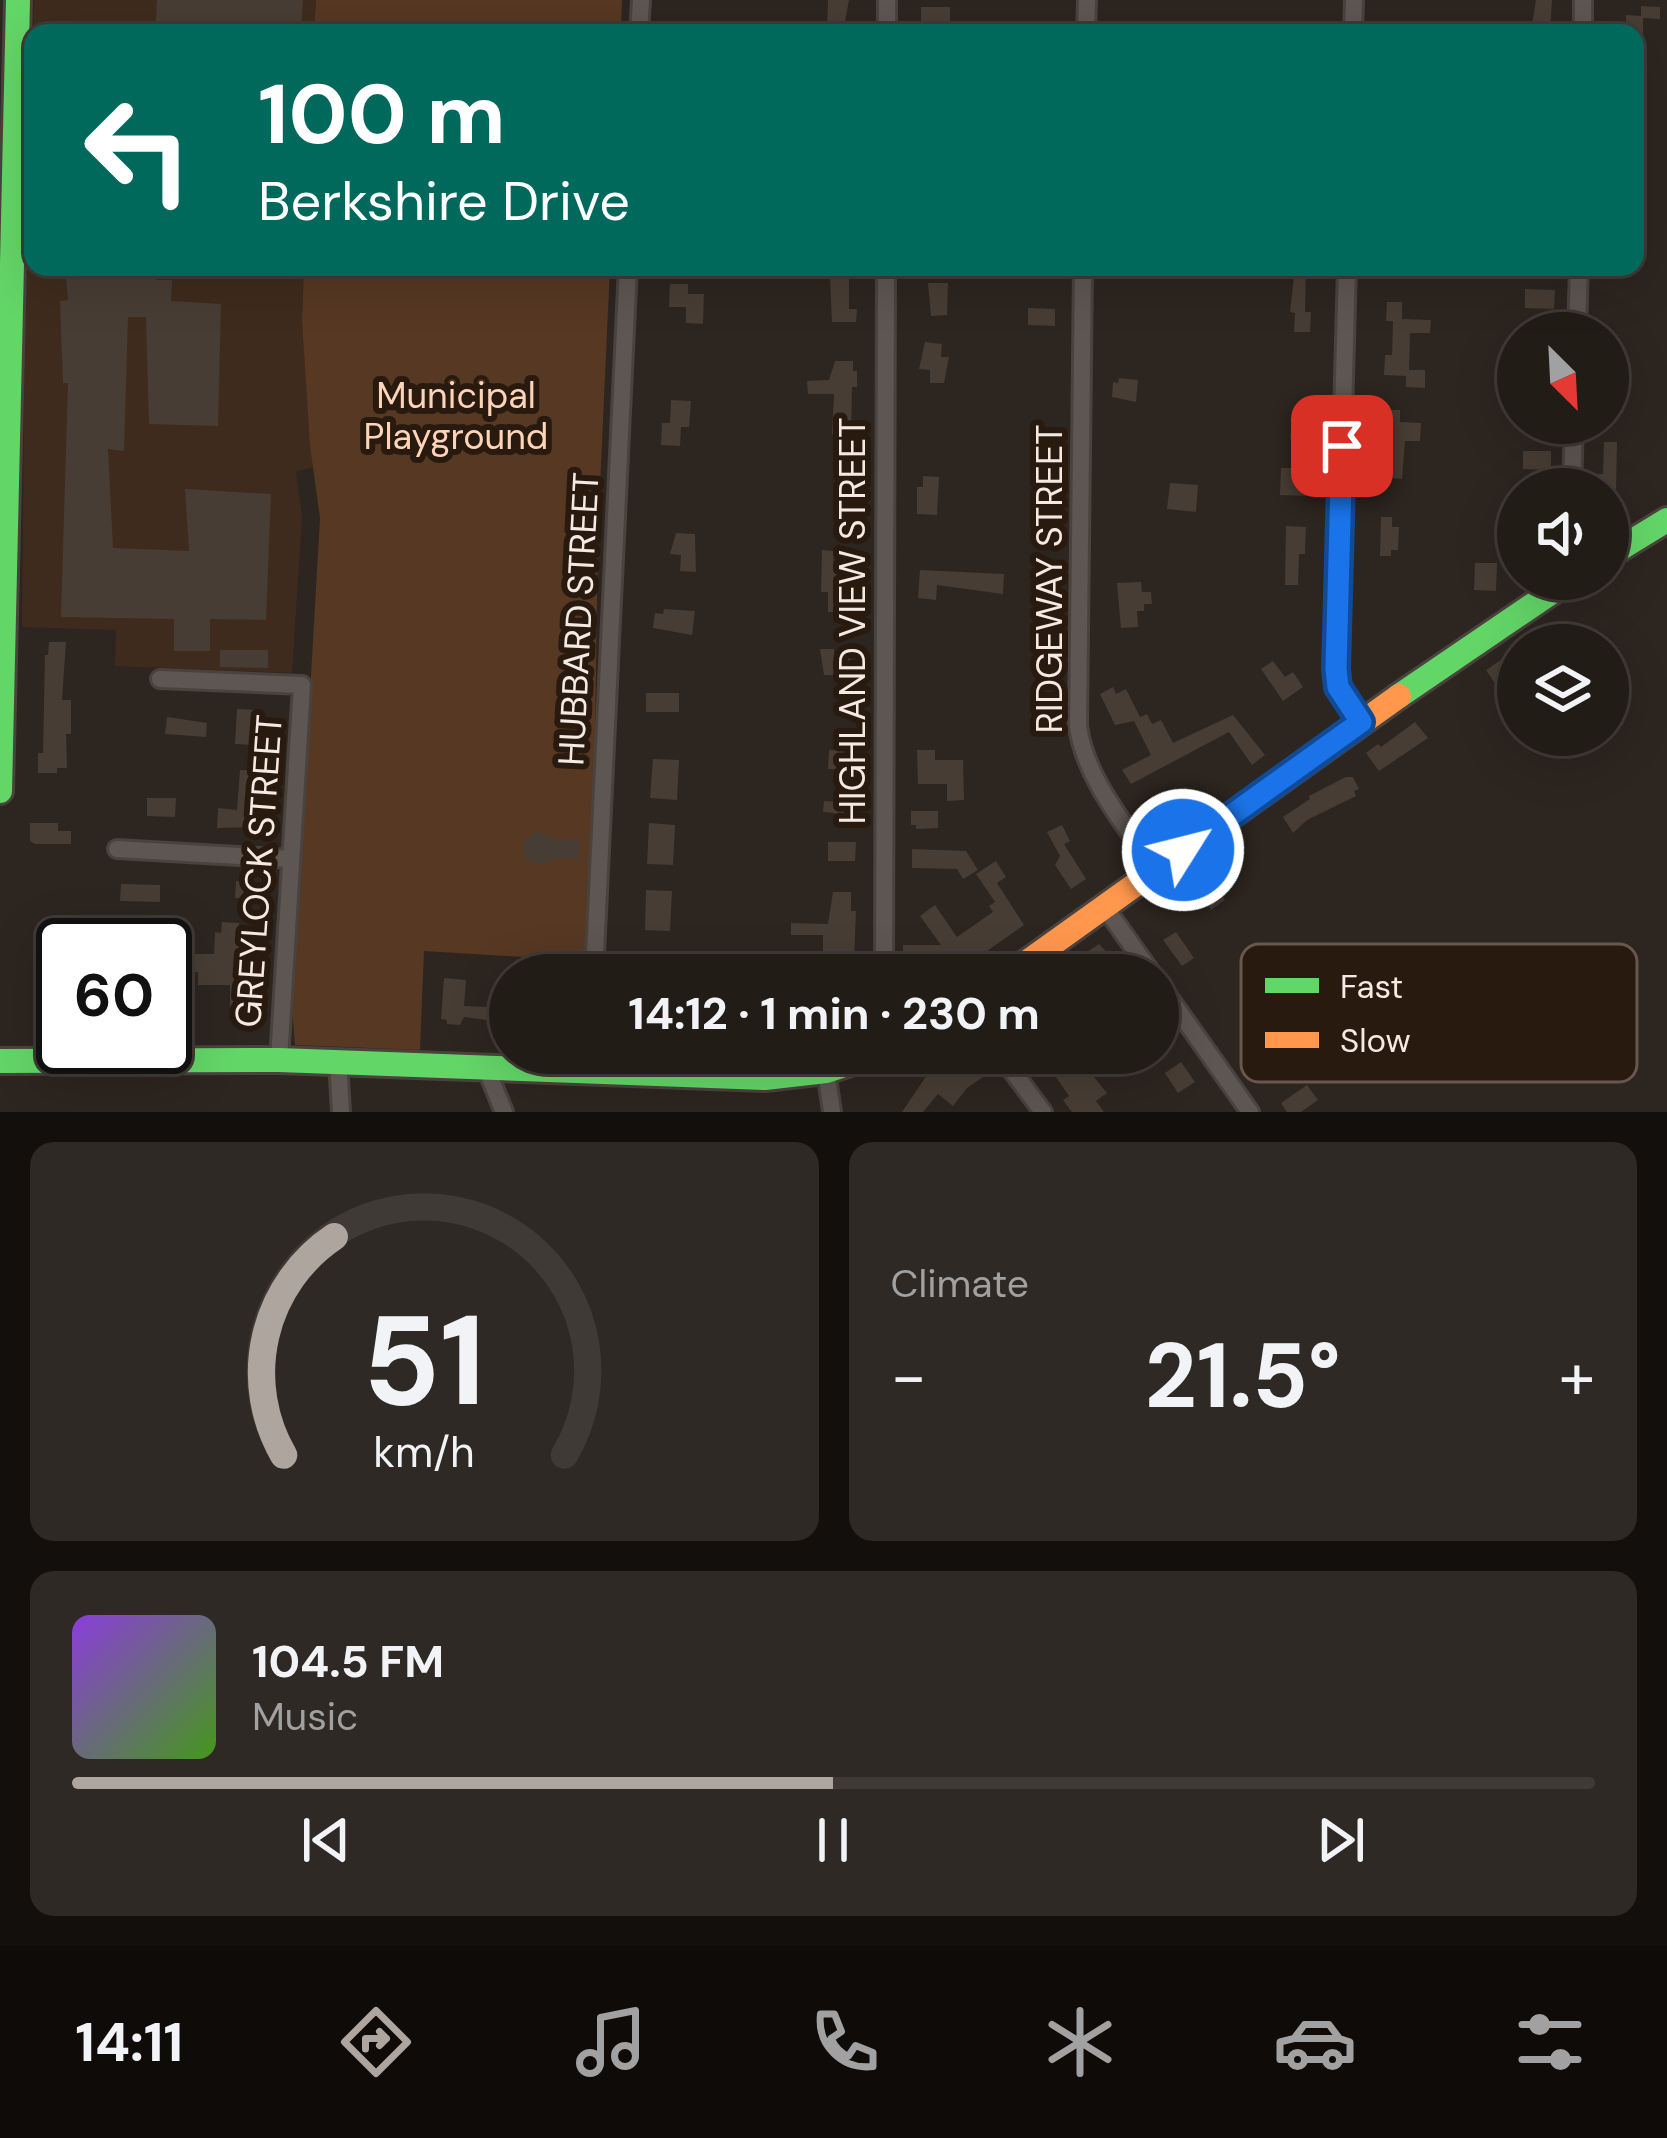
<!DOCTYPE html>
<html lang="en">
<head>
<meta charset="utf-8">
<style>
  :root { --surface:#221c17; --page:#2e2924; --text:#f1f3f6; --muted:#a2a1a1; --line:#3f3a36; --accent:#aea59e }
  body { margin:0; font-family:"DM Sans",sans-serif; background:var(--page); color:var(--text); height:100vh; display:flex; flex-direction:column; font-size:45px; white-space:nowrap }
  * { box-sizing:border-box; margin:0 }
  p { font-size:39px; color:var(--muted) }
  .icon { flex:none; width:66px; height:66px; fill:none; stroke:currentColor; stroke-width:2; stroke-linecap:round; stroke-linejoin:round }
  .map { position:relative; height:1112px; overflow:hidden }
  .sheet { display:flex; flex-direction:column; gap:30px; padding:30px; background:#130f0d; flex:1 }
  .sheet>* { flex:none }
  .hud { position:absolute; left:24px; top:24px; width:1620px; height:252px; border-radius:24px; box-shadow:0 12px 48px #0002,0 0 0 3px var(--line); background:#00695c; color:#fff; overflow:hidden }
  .needle { width:78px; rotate:156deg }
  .buttons { position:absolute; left:1497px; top:312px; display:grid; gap:24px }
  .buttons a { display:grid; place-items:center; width:132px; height:132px; border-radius:50%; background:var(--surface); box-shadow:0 12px 48px #0002,0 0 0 3px var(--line); font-size:60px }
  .speed { position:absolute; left:36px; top:918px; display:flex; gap:24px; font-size:60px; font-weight:700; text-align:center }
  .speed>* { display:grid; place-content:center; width:156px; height:156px; border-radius:50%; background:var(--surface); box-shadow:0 12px 48px #0002,0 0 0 3px var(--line); line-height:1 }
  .speed .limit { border:6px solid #111; border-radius:18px; background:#fff; color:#111 }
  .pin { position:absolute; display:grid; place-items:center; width:102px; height:102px; color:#fff; margin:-51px; border-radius:24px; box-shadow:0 6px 18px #0006 }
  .me { position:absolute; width:132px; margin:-66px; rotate:54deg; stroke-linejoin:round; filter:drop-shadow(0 0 9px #0008) }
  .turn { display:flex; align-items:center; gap:42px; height:252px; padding:0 36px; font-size:54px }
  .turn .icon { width:156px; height:156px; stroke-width:2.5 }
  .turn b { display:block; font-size:84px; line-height:102px }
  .big { font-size:90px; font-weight:700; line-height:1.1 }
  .sheet .tile { flex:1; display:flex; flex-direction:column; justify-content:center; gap:18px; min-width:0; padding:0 42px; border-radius:24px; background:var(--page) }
  .sheet .dial { align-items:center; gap:0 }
  .dial svg { height:312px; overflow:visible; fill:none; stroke:var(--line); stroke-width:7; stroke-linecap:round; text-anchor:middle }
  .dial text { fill:var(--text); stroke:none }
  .song { display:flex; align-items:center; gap:36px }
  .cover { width:144px; height:144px; border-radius:18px; background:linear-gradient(135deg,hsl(270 70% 55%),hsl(100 70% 35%)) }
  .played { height:12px; border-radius:6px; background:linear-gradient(90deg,var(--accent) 50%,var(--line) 50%) }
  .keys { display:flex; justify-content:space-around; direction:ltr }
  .heat { display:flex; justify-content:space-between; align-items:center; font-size:66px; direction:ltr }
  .sheet .tiles { flex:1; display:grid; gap:30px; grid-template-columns:1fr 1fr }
  .tile:last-child { grid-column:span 2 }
  .trip { position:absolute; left:489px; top:954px; width:690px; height:120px; border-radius:60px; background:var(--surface); box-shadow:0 12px 48px #0002,0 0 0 3px var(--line); font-weight:700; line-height:120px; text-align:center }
  .menu { display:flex; height:192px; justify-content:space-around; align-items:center; background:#0e0b09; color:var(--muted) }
  .menu .icon { width:84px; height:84px }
  .menu .on { color:var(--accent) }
  .menu b { font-size:54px; color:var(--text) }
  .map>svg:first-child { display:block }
</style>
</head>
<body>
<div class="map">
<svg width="1667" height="1112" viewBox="0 0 1667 1112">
  <rect width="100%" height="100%" fill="#2d251f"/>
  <path fill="#3e2b1d" d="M34,0H316L314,33H33V267H304L302,321L313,467L296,472L302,517L292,673L115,666L116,630L22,627L26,197Z"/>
  <path fill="#563823" d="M316,0H622L621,33H314Z
    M304,267H610L598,530L593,874L588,961L424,951L420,1050L295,1045L292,1008L320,518L310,446L302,321Z"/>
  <path fill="#483d34" d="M157,0H303L301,33H155Z
    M828,0H849L844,27H827Z
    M1536,0H1552L1550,32L1531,31Z
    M1641,6L1660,7V19L1643,18V33H1626V15L1641,16Z
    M921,7H950V26H921Z
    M65,267H156V280H172L171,301L221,304L218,426L149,424L146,317H128L124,451L108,449L113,548L189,551L185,489L271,494L266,620L210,619V651H174V619L61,617L68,383H63L60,301L68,300Z
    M1295,267H1306L1305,312H1311L1310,332H1294L1295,313L1290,312Z
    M830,277L849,278V309H857L856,322H832Z
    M928,283H948L947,315L931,316Z
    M670,284H688V294H704L703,324L686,323V307H669Z
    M1525,289L1555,290L1554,309L1525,308Z
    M1387,302H1402V319L1431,320L1430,333H1410L1409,370H1425V388L1406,387V376L1384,375L1385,355H1392L1393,321H1386Z
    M1028,308L1055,309V326L1028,325Z
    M925,342L942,344L941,357H949L944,383H930V370L919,369Z
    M835,361H853V371H857V387H852L851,434H832L834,394H808L807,381L829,380Z
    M1119,378L1138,380L1136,402L1112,397L1113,382L1118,383Z
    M671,400L691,401L689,427H681L680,446L661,445L662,423H670Z
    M1294,410L1307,411V441L1290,439Z
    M1384,410H1400V422L1421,423L1420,441H1405L1402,479L1380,477L1382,454L1389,455L1390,429H1382Z
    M1604,442H1617L1616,489H1598V474H1603Z
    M1523,451H1551V470L1523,469Z
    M1281,468H1303L1302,475H1307L1306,496L1280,495Z
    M923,476L939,477L937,515L917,514V487H923Z
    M1170,483L1198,485L1196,512L1167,509Z
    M1381,517H1392V527H1399L1398,550H1391V556H1380Z
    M1286,526L1306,527L1305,554H1299L1298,585H1285Z
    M676,533L695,534L696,572L680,571L681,555L670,554Z
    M822,550L834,551L833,566H839V589H848L847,612H828V592H821Z
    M1475,563H1497L1496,591L1474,590Z
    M920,570L1004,574L1003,594L937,585L936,600L918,598Z
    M1141,582L1142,592H1151L1152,604H1144V611H1137L1138,627L1121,628L1117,583Z
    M664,609L695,611L692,635L653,628L655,613L663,614Z
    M49,642H66L62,700H71V734H66L67,768H57V773H38V753H43L45,655H48Z
    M820,649H834V657L850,658V676L824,675Z
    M220,650H268V668L220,667Z
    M1501,660L1518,685V705L1505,687L1500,691L1486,670Z
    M1273,661L1285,677L1293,672L1303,687L1283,701L1261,669Z
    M1113,687L1116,694L1126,689L1140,717L1147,714L1152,724L1161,720L1173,743L1233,715L1265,755L1252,765L1229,732L1131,784L1122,770L1151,755L1134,721L1115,725L1100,694Z
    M646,693H679V712H646Z
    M237,709L257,710L256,723L262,724L257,745L235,744Z
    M167,717L207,723L206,737L165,734Z
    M1415,722L1428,738L1379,771L1366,753L1378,744L1381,747Z
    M829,750L856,751L855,770L828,769Z
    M917,750H935V760H963L964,800L947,801V784H918Z
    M653,759L679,760L677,800L650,798Z
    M240,770L261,771L256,827L217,828L218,808L237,810Z
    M1346,777H1353L1359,789L1354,791L1356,796L1307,820L1293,833L1283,817L1310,799L1309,796Z
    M1185,787L1194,802L1172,822L1162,820L1153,806Z
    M147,798H176L175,817L147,816Z
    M824,801L857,803L855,821L834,819L835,813L823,812Z
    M911,811H938V828L916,829V825H911Z
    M30,823H58V831H71V844H35L30,841Z
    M649,823L675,825L673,865L647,864Z
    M1062,825L1070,841L1064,844L1086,879L1071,889L1055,865L1060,856L1047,832Z
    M535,831L553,838L580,840L578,859L555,858L543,865L526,860L522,844Z
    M828,842H856L855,861H828Z
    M912,849L966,851L978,870L963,879L957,869L912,868Z
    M996,861L1006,877L997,883L1024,925L953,975H904L929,958H903V945H941L920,916L935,905L957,937L993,912L989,906L995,902L976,874Z
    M1214,876L1224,891L1221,893L1225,900L1211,910L1207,904L1202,908L1188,888Z
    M236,881L265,885L264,898H235Z
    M121,884L160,885V902L120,901Z
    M646,890L672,891L670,931L645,930Z
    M833,892H851V911H856L854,960L852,968H836V975H823V935H791V923L828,924Z
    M222,922L239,923L240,954H249V1014H230V985H198V972L165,971V965L181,954H214L215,932L221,933Z
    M1176,932L1194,958L1182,966L1163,940Z
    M1099,944L1122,968L1112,975H1061L1088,960L1084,954Z
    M444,978L466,980L464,1006L488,1007L498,1005V1001L510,1002V1023L464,1017L460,1025L447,1024V1020L441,1019Z
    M960,1053H969L983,1077L967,1088L953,1106L938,1094L923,1112H902L931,1069L934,1071Z
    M1063,1053H1074L1107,1093L1096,1101L1104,1112H1072L1063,1100L1069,1096L1047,1064Z
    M1181,1062L1195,1082L1178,1093L1165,1073Z
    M1307,1085L1318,1100L1301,1112H1287L1281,1103Z"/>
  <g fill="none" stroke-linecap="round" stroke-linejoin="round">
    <defs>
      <path id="street" d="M1583,0V33
        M639,33L641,0
        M887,33V0
        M1086,33L1087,0
        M1353,33L1354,0
        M1083,267L1078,726C1085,779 1127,827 1156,870
        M1347,267L1336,669L1338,687L1361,722
        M1577,333L1579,267
        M1572,489L1574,423
        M160,679L302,685L279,1060
        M117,849L291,859
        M1104,906L1153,975
        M594,975L628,267
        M884,975L886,267
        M1158,982L1250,1112
        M999,1053L1043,1112
        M338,1062L341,1112
        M486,1068L504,1112
        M826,1071L832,1112"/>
      <path id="fast" d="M1608,556L1667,520
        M1399,696L1571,579
        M0,791L18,0
        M0,1061L279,1060L765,1078L826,1071L880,1053"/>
      <path id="slow" d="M1009,975L1399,696"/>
    </defs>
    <use href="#street" stroke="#4a423d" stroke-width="22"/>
    <use href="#fast" stroke="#4a423d" stroke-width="30"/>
    <use href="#slow" stroke="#4a423d" stroke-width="30"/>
    <use href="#street" stroke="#5d5652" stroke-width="16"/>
    <use href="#fast" stroke="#63d668" stroke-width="24"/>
    <use href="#slow" stroke="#ff974d" stroke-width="24"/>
  </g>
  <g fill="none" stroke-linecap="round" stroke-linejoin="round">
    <defs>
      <path id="route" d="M1183,850L1361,722L1338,687L1336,669L1342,446"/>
    </defs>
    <use href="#route" stroke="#114b97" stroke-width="30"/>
    <use href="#route" stroke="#1a73e8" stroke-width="21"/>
  </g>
  <g text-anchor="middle" stroke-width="12" stroke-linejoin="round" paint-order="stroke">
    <g font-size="36" fill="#fed4b8" stroke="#291a10">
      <text x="456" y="408">Municipal<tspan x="456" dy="41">Playground</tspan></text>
    </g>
    <g font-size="36" fill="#f4eae3" stroke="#291a10">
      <text transform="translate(1049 579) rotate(-90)" y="13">RIDGEWAY STREET</text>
      <text transform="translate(578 619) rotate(-87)" y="13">HUBBARD STREET</text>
      <text transform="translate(852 621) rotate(-90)" y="13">HIGHLAND VIEW STREET</text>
      <text transform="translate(258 871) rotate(-86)" y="13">GREYLOCK STREET</text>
    </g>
  </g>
  <rect x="1241" y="944" width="396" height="138" rx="18" fill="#291a10" stroke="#66584f" stroke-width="3"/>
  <rect x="1265" y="978" width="54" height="15" fill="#63d668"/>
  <rect x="1265" y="1032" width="54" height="16" fill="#ff974d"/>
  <g font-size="33" fill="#f4eae3">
    <text x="1340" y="998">Fast</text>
    <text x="1340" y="1052">Slow</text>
  </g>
</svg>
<div class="buttons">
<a><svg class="needle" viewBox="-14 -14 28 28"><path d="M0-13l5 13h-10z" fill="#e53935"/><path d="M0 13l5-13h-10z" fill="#a2a1a1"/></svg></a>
<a><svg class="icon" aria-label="sound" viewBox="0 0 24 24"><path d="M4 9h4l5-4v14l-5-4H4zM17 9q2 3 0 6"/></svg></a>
<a><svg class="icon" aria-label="layers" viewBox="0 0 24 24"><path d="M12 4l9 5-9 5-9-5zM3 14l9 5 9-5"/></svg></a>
</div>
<div class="speed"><div class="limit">60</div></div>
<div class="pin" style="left:1342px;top:446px;background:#d93025"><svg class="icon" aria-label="arrive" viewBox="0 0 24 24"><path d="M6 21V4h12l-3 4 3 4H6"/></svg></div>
<svg class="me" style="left:1183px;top:850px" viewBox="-20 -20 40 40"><circle r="17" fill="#1a73e8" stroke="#fff" stroke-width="3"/><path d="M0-11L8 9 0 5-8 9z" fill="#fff"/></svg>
<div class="trip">14:12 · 1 min · 230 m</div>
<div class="hud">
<div class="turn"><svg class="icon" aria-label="left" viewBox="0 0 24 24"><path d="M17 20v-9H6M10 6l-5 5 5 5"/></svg><div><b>100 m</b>Berkshire Drive</div></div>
</div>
</div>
<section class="sheet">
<div class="tiles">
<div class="tile dial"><svg viewBox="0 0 100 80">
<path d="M14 69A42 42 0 1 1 86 69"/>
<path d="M14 69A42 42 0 0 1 27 13" stroke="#aea59e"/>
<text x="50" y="56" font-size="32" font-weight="700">51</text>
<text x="50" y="72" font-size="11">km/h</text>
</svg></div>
<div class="tile"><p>Climate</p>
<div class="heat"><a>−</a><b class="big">21.5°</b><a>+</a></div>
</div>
<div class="tile">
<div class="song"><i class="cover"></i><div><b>104.5 FM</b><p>Music</p></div></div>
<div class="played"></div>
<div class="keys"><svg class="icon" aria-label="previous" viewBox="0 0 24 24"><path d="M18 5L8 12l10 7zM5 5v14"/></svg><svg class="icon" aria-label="pause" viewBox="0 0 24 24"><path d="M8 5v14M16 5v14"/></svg><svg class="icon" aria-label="next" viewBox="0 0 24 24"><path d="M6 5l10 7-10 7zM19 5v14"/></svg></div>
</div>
</div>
</section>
<nav class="menu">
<b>14:11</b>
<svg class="icon on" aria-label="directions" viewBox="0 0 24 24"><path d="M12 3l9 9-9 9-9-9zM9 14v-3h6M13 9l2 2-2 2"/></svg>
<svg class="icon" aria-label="music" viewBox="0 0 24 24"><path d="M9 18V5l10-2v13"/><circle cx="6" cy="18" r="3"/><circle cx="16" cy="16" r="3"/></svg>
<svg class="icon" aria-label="phone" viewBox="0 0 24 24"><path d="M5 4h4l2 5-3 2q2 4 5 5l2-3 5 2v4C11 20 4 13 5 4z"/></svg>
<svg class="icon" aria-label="climate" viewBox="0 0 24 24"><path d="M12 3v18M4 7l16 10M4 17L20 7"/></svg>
<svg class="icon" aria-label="car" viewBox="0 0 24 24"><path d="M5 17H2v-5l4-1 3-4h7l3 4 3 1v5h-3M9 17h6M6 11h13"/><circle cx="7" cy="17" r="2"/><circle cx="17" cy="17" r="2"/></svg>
<svg class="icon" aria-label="filters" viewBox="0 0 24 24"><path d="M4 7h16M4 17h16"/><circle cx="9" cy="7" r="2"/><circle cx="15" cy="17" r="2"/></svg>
</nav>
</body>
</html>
